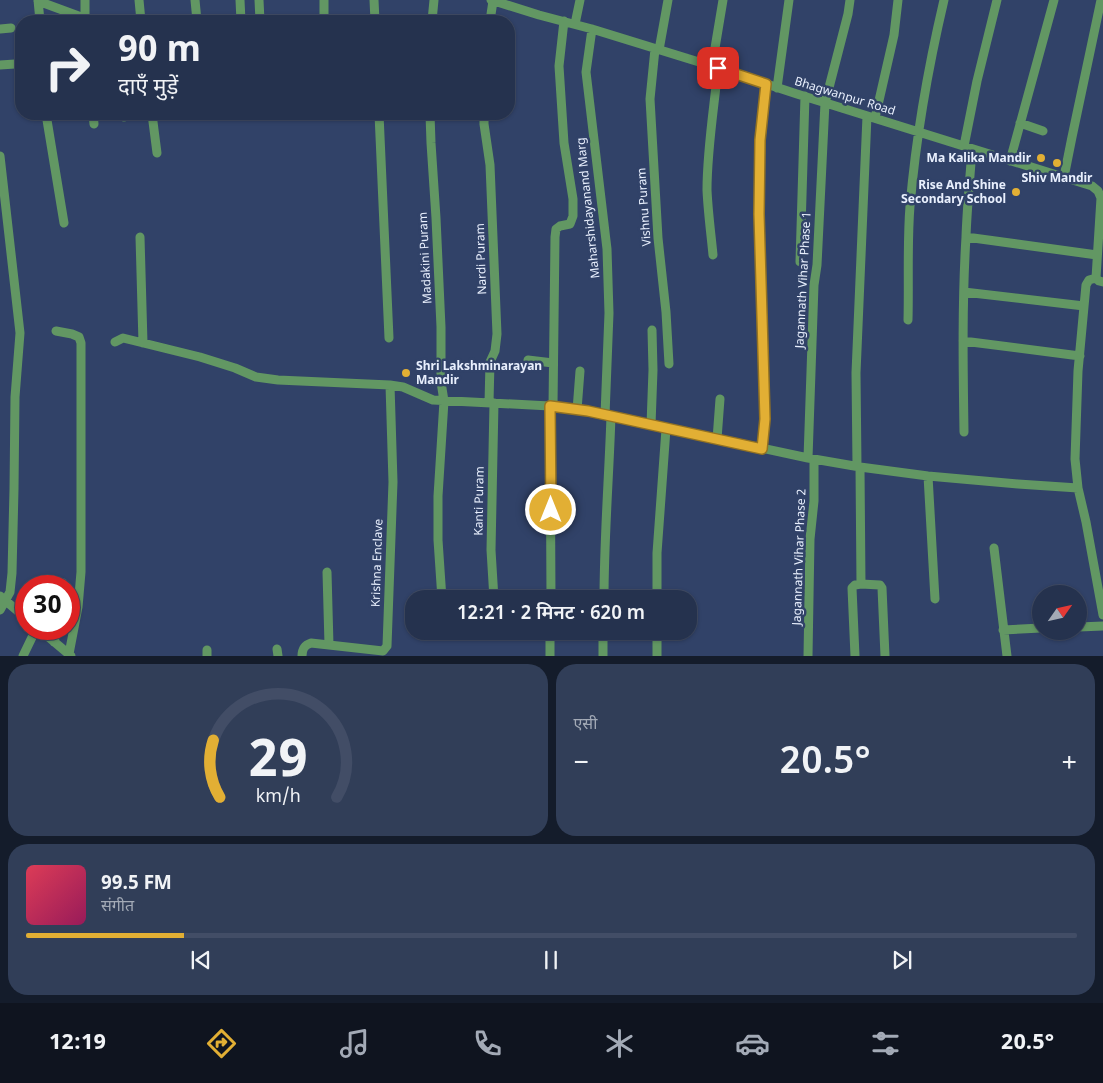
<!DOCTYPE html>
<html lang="hi">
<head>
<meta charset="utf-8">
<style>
  :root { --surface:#25324e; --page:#313e58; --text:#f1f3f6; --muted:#a3aab6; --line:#424d66; --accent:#e2af34 }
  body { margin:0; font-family:Georgia,"Noto Sans Devanagari",serif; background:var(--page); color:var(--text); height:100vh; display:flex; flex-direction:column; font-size:19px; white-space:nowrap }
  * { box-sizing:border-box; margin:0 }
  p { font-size:16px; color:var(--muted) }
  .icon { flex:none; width:28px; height:28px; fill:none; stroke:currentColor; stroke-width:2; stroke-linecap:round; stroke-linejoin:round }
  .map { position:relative; height:656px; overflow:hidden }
  .drawer { display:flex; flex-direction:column; gap:8px; padding:8px; background:#141c2b; flex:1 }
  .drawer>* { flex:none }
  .banner { position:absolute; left:15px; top:15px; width:500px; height:105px; border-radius:20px; box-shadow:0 1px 4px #0004,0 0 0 1px var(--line); background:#25324e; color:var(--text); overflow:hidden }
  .needle { width:32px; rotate:56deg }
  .tools { position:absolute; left:1032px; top:585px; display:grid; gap:10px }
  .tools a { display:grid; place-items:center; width:55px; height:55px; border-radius:50%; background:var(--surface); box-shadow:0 1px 4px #0004,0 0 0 1px var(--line); font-size:25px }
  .speed { position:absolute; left:15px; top:575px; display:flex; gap:10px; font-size:25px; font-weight:700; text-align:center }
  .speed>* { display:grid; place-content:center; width:65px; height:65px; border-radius:50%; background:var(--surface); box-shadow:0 1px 4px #0004,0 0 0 1px var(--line); line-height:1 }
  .speed .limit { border:8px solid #d22; background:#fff; color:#111 }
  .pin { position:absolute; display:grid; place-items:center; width:42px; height:42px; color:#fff; margin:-21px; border-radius:10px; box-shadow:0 2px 8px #0006 }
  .me { position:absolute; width:55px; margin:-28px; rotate:0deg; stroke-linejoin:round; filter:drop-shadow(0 0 4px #0008) }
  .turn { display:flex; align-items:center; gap:18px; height:105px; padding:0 20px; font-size:22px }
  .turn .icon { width:65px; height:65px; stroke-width:2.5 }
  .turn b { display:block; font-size:35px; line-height:42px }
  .big { font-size:38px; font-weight:600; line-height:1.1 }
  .drawer .tile { flex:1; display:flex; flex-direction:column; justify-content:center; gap:8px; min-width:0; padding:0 18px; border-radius:20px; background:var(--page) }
  .drawer .dial { align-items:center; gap:0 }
  .dial svg { height:130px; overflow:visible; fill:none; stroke:var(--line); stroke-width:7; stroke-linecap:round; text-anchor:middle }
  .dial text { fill:var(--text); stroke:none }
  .song { display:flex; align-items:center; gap:15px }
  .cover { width:60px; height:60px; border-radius:8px; background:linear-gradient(135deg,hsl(350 70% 55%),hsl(330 70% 35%)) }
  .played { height:5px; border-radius:2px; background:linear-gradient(90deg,var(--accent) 15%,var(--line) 15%) }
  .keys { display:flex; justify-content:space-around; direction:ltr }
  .heat { display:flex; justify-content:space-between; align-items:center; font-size:28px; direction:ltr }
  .drawer .tiles { flex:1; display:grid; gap:8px; grid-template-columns:1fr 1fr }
  .tile:last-child { grid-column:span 2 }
  .trip { position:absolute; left:405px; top:590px; width:292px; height:50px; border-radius:20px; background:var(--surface); box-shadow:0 1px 4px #0004,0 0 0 1px var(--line); font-weight:600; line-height:50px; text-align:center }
  .tabs { display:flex; height:80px; justify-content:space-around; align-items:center; background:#0f141f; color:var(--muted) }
  .tabs .icon { width:35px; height:35px }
  .tabs .current { color:var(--accent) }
  .tabs b { font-size:22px; color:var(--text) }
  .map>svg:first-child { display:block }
</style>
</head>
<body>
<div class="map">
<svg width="1103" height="656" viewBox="0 0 1103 656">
  <rect width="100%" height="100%" fill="#314268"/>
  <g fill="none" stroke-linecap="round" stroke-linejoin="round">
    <path stroke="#629763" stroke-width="9" d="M38,0L40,21
      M139,0L141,21
      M195,0L197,21
      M240,0L241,21
      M259,0L260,21
      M324,0V21
      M374,0L375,21
      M491,0L539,15L592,29L712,66L797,94L1092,186L1098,191L1101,198L1096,278L1099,281L1103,282
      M38,1L84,18
      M85,21V0
      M432,21L434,0
      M490,21L493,1
      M575,24L580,0
      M0,29L11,28
      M592,29L586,72L607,249L609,313L605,415
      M655,49L650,99L658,238L666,312L669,364
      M659,50L668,0
      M0,65L15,64
      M712,66L723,0
      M777,88L789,0
      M46,114L64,223
      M93,114L94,124
      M124,114V117
      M152,114L157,153
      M379,114L389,338
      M430,114L431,143L436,218L441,327V382L444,401L438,496V540L442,599
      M484,114V124L490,165L497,334L495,351L490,362L489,403
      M875,118L894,35L898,0
      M1020,123L1043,131
      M964,146L977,81L997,0
      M0,156L20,333L15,397L14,489L12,573L10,592L0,610
      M1010,161L1054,0
      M1064,177L1072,137L1101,0
      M140,237L143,343
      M966,237L1097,255
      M713,255C711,234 708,212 707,190C707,150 714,108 718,68
      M800,262L805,96
      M1096,278L1089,280L1086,285L1078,371L1075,459L1078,488L1086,522L1103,615
      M964,292L1084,306
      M908,320C909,282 907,244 910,206C916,137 928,68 944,0
      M56,331L72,334L79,337L81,343V572L78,607L69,654
      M963,341L1080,356
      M115,342L123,338L200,357L235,368L256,377L278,380L390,385L403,387L433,400L550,406L588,411L808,458L860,467L928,476L1018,484L1078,488
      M528,360L553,363
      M494,403L491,550L494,599
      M550,406L551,599
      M553,407L555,237L556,229L560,226L570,224L573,216V199L564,143L559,66L564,21
      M577,410L580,371
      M651,425L653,370L652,330
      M964,432C963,367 962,302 966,237C967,208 970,178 972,149
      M717,439L720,399
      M762,449L765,419L759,214L761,140L766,84
      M808,458L814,285L817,265L825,103L848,14L850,0
      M857,466L856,373L867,116
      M928,476L935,599
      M994,548L1007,656
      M327,572L329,645
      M861,584L880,585L882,588L885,656
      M63,586V583
      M0,596L26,618
      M604,599C604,538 609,477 611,416
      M657,599V553L666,429
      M1079,627L1103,626
      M39,629L71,656
      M1003,630L1041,628
      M54,642L57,629
      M277,649L278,656
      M23,656L36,629
      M207,656V650
      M302,656C302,648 305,645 311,643L383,651L387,646L393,482L390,385
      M550,656V631
      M603,656V631
      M657,656V631
      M808,656L810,539L814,501V460
      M855,656L852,588L855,585L861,584L860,467"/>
  </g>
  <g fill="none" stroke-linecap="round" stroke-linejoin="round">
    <defs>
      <path id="route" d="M551,510L550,406L588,411L762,449L765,419L759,214L760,140L766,84L718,68"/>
    </defs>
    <use href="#route" stroke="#937222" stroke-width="12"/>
    <use href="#route" stroke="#e2af34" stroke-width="9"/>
  </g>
  <g fill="#e2af34" stroke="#314268" stroke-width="2">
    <circle cx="1041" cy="158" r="5"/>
    <circle cx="1057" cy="163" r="5"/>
    <circle cx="1016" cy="192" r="5"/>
    <circle cx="406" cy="373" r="5"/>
  </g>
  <g text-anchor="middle" stroke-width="5" stroke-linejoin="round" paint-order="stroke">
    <g font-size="12" fill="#e8effd" stroke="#314268">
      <text transform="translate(845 96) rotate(17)" y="4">Bhagwanpur Road</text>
      <text transform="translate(644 207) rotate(-94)" y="4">Vishnu Puram</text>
      <text transform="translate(588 208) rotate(-96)" y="4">Maharshidayanand Marg</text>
      <text transform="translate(425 258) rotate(-93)" y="4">Madakini Puram</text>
      <text transform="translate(481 259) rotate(-92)" y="4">Nardi Puram</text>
      <text transform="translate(803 280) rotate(-87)" y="4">Jagannath Vihar Phase 1</text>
      <text transform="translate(479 501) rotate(-89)" y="4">Kanti Puram</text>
      <text transform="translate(799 557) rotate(-88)" y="4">Jagannath Vihar Phase 2</text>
      <text transform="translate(377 563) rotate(-88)" y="4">Krishna Enclave</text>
    </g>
    <g font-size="12" font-weight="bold" fill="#e8effd" stroke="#314268" text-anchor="end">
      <text x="1031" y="162">Ma Kalika Mandir</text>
      <text x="1057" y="182" text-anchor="middle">Shiv Mandir</text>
      <text x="1006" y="189">Rise And Shine<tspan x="1006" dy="14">Secondary School</tspan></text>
      <text x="416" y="370" text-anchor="start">Shri Lakshminarayan<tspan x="416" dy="14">Mandir</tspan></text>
    </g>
  </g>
</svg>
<div class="tools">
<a><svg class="needle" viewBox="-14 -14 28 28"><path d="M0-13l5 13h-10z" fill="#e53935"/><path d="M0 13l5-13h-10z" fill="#a3aab6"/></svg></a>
</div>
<div class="speed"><div class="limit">30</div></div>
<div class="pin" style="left:718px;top:68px;background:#d93025"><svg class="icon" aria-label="arrive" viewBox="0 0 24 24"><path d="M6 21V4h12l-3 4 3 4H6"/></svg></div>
<svg class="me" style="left:551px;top:510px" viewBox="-20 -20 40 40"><circle r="17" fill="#e2af34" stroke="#fff" stroke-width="3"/><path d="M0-11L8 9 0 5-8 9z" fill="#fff"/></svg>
<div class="trip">12:21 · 2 मिनट · 620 m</div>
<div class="banner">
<div class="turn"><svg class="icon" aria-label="right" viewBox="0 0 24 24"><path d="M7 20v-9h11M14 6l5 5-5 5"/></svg><div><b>90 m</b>दाएँ मुड़ें</div></div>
</div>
</div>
<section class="drawer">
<div class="tiles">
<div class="tile dial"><svg viewBox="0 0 100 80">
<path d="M14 69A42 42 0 1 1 86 69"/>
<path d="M14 69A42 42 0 0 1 10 34" stroke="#e2af34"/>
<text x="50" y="56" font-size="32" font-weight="700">29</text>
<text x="50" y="72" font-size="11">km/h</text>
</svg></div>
<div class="tile"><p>एसी</p>
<div class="heat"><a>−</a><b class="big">20.5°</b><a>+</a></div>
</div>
<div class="tile">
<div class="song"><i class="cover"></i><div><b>99.5 FM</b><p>संगीत</p></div></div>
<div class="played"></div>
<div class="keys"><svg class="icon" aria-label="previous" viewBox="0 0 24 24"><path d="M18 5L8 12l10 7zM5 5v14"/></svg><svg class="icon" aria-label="pause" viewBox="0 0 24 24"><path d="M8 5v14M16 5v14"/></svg><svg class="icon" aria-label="next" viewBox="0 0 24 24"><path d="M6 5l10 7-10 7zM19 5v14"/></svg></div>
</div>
</div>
</section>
<nav class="tabs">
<b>12:19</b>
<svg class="icon current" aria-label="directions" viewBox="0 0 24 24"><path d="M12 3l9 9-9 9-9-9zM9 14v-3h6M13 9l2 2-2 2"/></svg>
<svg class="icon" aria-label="music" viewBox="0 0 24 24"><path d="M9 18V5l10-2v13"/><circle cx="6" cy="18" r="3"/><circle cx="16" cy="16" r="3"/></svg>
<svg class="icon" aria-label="phone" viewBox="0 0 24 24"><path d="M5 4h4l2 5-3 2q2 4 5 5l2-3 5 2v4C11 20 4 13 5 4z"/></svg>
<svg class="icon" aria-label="climate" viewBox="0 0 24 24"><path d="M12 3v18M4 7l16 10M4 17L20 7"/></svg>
<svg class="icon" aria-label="car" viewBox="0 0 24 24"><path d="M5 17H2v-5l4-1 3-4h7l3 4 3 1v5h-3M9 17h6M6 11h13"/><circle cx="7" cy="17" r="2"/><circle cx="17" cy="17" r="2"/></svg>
<svg class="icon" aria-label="filters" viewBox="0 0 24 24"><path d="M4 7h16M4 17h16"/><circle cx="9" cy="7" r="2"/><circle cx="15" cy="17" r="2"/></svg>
<b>20.5°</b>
</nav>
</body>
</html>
